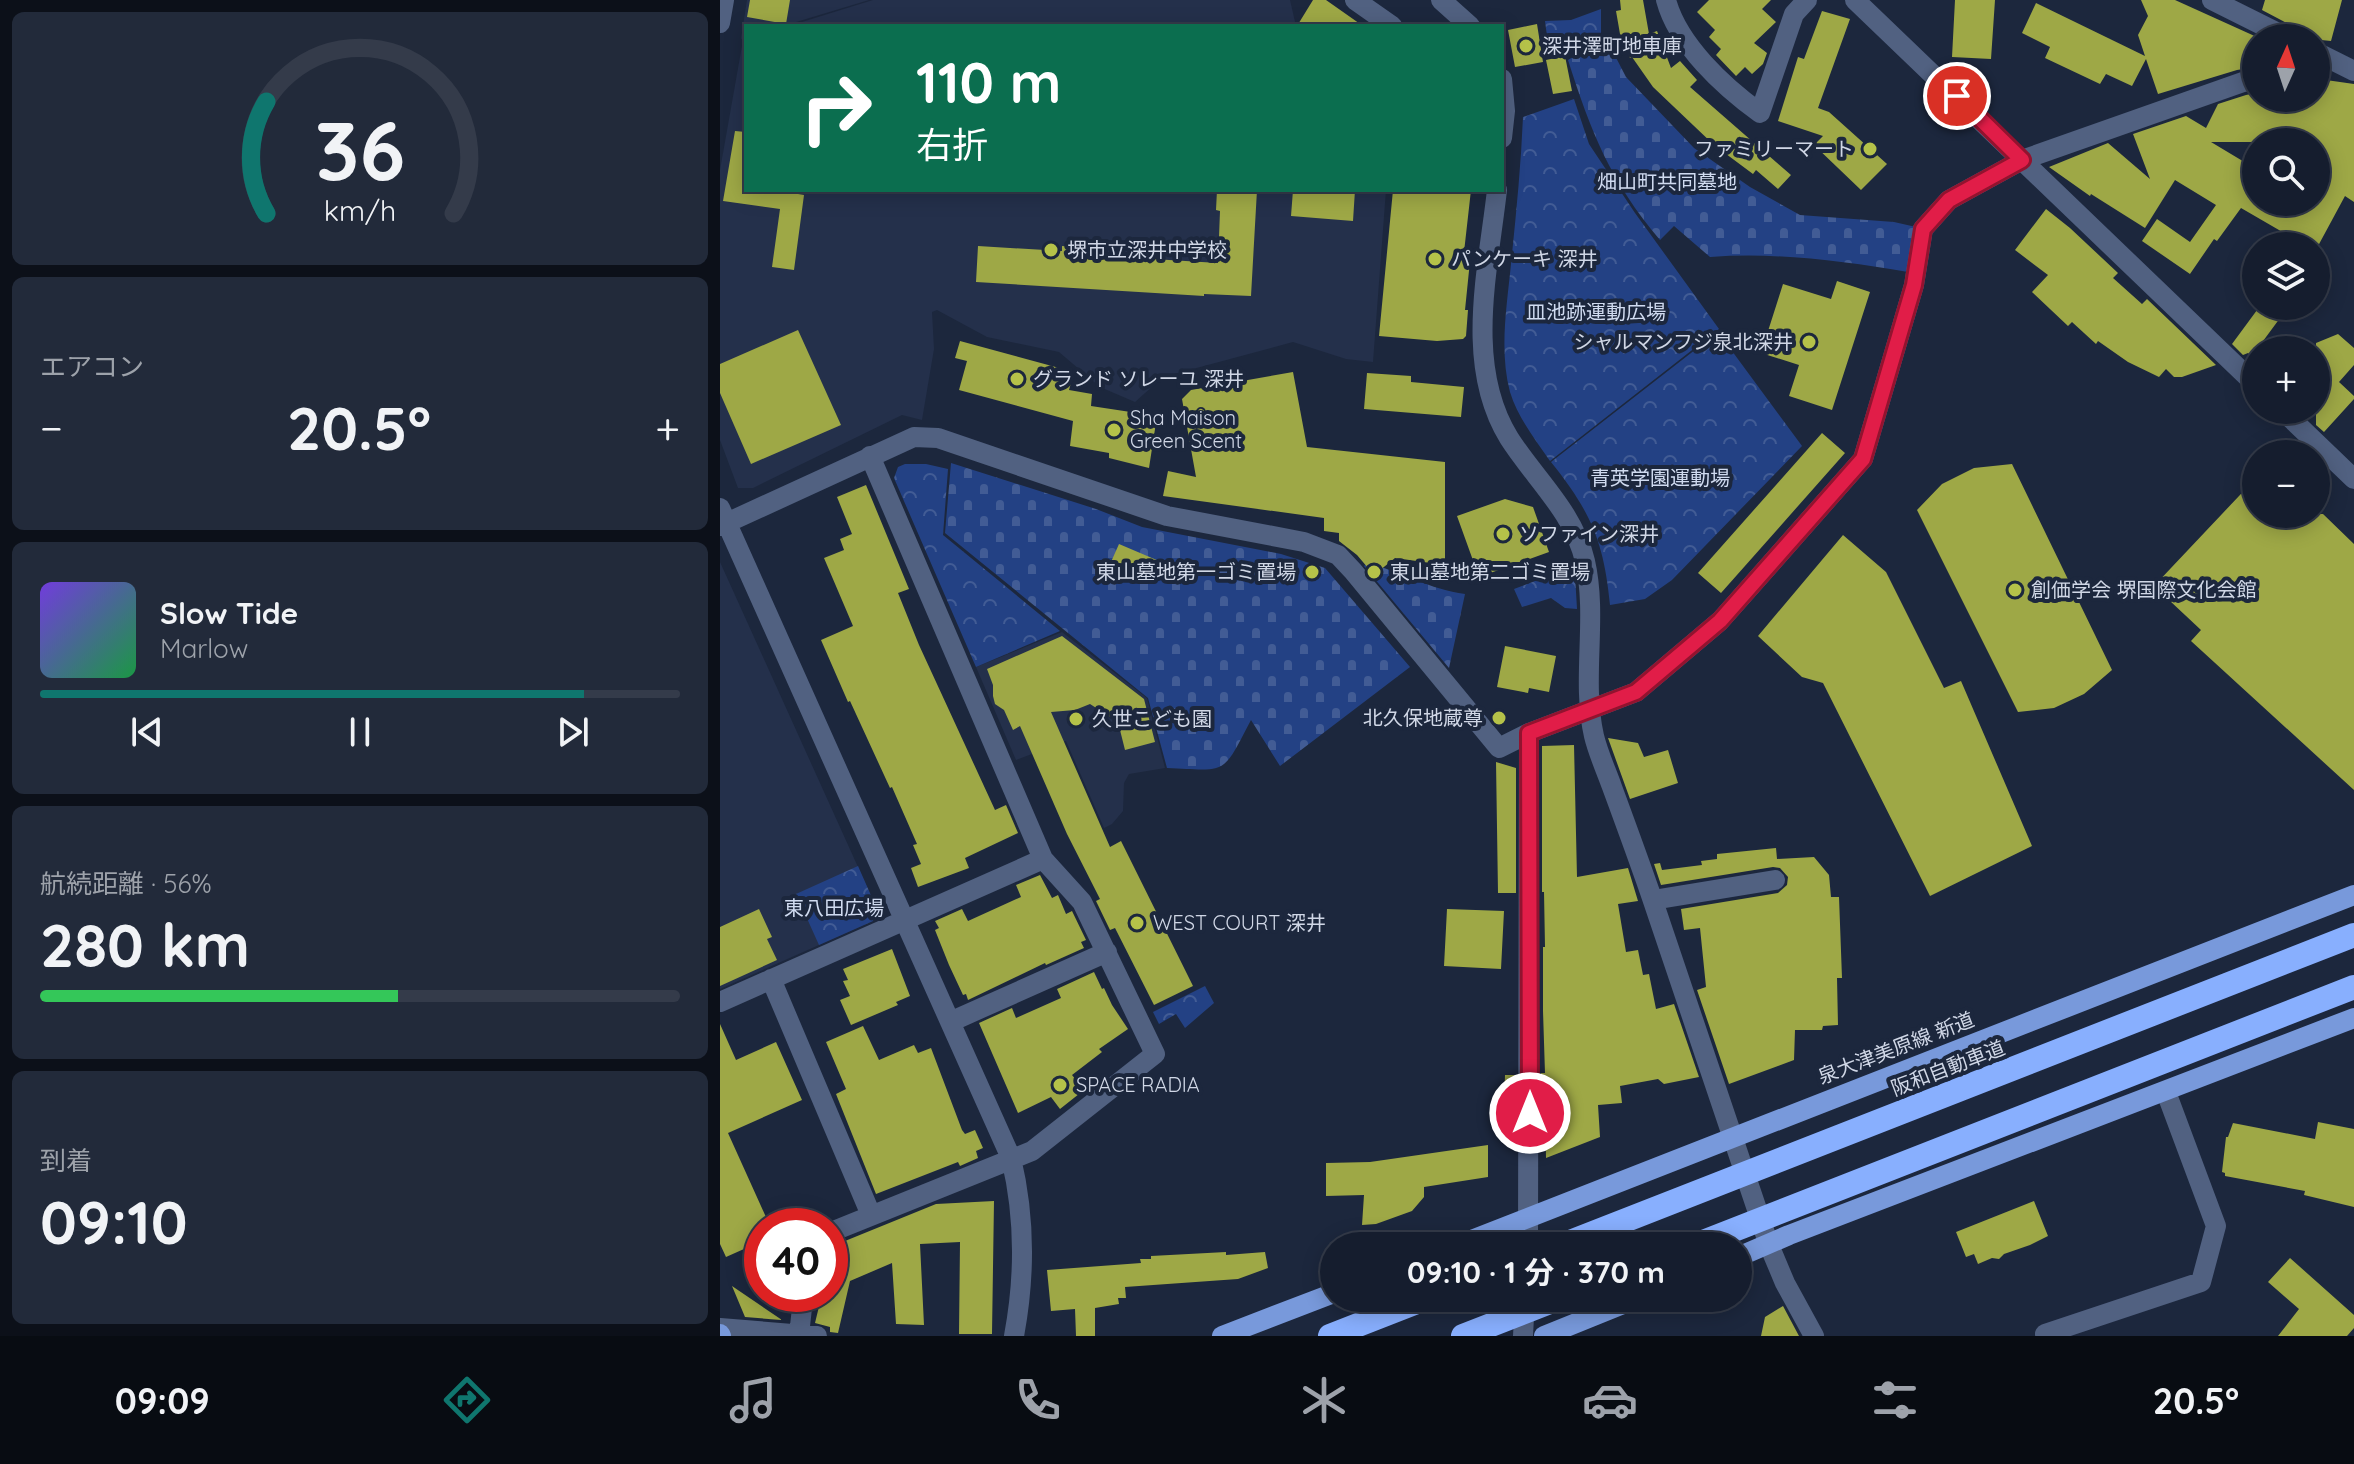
<!DOCTYPE html>
<html lang="ja">
<head>
<meta charset="utf-8">
<style>
  :root { --surface:#151d2e; --page:#222a3a; --text:#f1f3f6; --muted:#9da2aa; --line:#343b4a; --accent:#0f766e }
  body { margin:0; font-family:Quicksand,"Noto Sans JP",sans-serif; background:var(--page); color:var(--text); height:100vh; display:flex; flex-direction:column; font-size:30px; white-space:nowrap }
  * { box-sizing:border-box; margin:0 }
  p { font-size:26px; color:var(--muted) }
  .icon { flex:none; width:44px; height:44px; fill:none; stroke:currentColor; stroke-width:2; stroke-linecap:round; stroke-linejoin:round }
  .map { position:relative; flex:1; overflow:hidden }
  .drawer { display:flex; flex-direction:column; gap:12px; padding:12px; background:#0c1019; width:720px }
  .drawer>* { flex:none }
  .top-card { position:absolute; left:24px; top:24px; width:760px; height:168px; border-radius:0px; box-shadow:0 4px 20px #0003,0 0 0 2px var(--line); background:#0b6e4f; color:#fff; overflow:hidden }
  .needle { width:52px; rotate:3deg }
  .fabs { position:absolute; left:1522px; top:24px; display:grid; gap:16px }
  .fabs a { display:grid; place-items:center; width:88px; height:88px; border-radius:50%; background:var(--surface); box-shadow:0 4px 20px #0003,0 0 0 2px var(--line); font-size:40px }
  .speed { position:absolute; left:24px; top:1208px; display:flex; gap:16px; font-size:40px; font-weight:700; text-align:center }
  .speed>* { display:grid; place-content:center; width:104px; height:104px; border-radius:50%; background:var(--surface); box-shadow:0 4px 20px #0003,0 0 0 2px var(--line); line-height:1 }
  .speed .limit { border:12px solid #d22; background:#fff; color:#111 }
  .pin { position:absolute; display:grid; place-items:center; width:68px; height:68px; color:#fff; margin:-34px; border:4px solid #fff; border-radius:50%; box-shadow:0 2px 8px #0007 }
  .me { position:absolute; width:88px; margin:-44px; rotate:0deg; stroke-linejoin:round; filter:drop-shadow(0 0 6px #0008) }
  .turn { display:flex; align-items:center; gap:28px; height:168px; padding:0 40px; font-size:36px }
  .turn .icon { width:104px; height:104px; stroke-width:2.5 }
  .turn b { display:block; font-size:56px; line-height:68px }
  .big { font-size:60px; font-weight:700; line-height:1.1 }
  .drawer .card { flex:1; display:flex; flex-direction:column; justify-content:center; gap:12px; min-width:0; padding:0 28px; border-radius:12px; background:var(--page) }
  .drawer .dial { align-items:center; gap:0 }
  .dial svg { height:208px; overflow:visible; fill:none; stroke:var(--line); stroke-width:7; stroke-linecap:round; text-anchor:middle }
  .dial text { fill:var(--text); stroke:none }
  .song { display:flex; align-items:center; gap:24px }
  .cover { width:96px; height:96px; border-radius:12px; background:linear-gradient(135deg,hsl(260 70% 55%),hsl(140 70% 35%)) }
  .played { height:8px; border-radius:4px; background:linear-gradient(90deg,var(--accent) 85%,var(--line) 85%) }
  .keys { display:flex; justify-content:space-around; direction:ltr }
  .heat { display:flex; justify-content:space-between; align-items:center; font-size:44px; direction:ltr }
  .charge { height:12px; border-radius:6px; background:linear-gradient(90deg,#34c759 56%,var(--line) 0) }
  .trip { position:absolute; left:600px; top:1232px; width:432px; height:80px; border-radius:40px; background:var(--surface); box-shadow:0 4px 20px #0003,0 0 0 2px var(--line); font-weight:700; line-height:80px; text-align:center }
  .menu { display:flex; height:128px; justify-content:space-around; align-items:center; background:#080c12; color:var(--muted) }
  .menu .icon { width:56px; height:56px }
  .menu .active { color:var(--accent) }
  .menu b { font-size:36px; color:var(--text) }
  main { display:flex; flex:1; min-height:0 }
  .map>svg:first-child { display:block }
</style>
</head>
<body>
<main>
<section class="drawer">
<div class="card dial"><svg viewBox="0 0 100 80">
<path d="M14 69A42 42 0 1 1 86 69"/>
<path d="M14 69A42 42 0 0 1 14 26" stroke="#0f766e"/>
<text x="50" y="56" font-size="32" font-weight="700">36</text>
<text x="50" y="72" font-size="11">km/h</text>
</svg></div>
<div class="card"><p>エアコン</p>
<div class="heat"><a>−</a><b class="big">20.5°</b><a>+</a></div>
</div>
<div class="card">
<div class="song"><i class="cover"></i><div><b>Slow Tide</b><p>Marlow</p></div></div>
<div class="played"></div>
<div class="keys"><svg class="icon" aria-label="previous" viewBox="0 0 24 24"><path d="M18 5L8 12l10 7zM5 5v14"/></svg><svg class="icon" aria-label="pause" viewBox="0 0 24 24"><path d="M8 5v14M16 5v14"/></svg><svg class="icon" aria-label="next" viewBox="0 0 24 24"><path d="M6 5l10 7-10 7zM19 5v14"/></svg></div>
</div>
<div class="card"><p>航続距離 · 56%</p><b class="big">280 km</b><div class="charge"></div></div>
<div class="card"><p>到着</p><b class="big">09:10</b></div>
</section>
<div class="map">
<svg width="1634" height="1336" viewBox="0 0 1634 1336">
  <defs>
    <pattern id="forest-crowns" width="20" height="18" patternUnits="userSpaceOnUse" patternTransform="scale(2)"><rect width="20" height="18" fill="#234184"/><path d="M2 6a3 3 0 1 1 6 0M12 15a3 3 0 1 1 6 0" fill="none" stroke="#425c95"/></pattern>
    <pattern id="cemetery-stones" width="16" height="16" patternUnits="userSpaceOnUse" patternTransform="scale(2)"><rect width="16" height="16" fill="#234184"/><path d="M2 7V4a2 2 0 0 1 4 0v3zM10 15v-3a2 2 0 0 1 4 0v3z" fill="#425c95"/></pattern>
  </defs>
  <rect width="100%" height="100%" fill="#1c273d"/>
  <path fill="#24304b" d="M27,0H149L63,26H26V37L21,39Z
    M153,0H570L576,26H69Z
    M26,39V190H666L653,362L626,359L573,342L443,377L415,402L380,387L339,352L267,337L217,310L212,312L214,349L202,420L182,415L33,488H18L0,440V170L23,40Z
    M0,562L157,909L153,921L0,989Z
    M342,632L427,698L445,768L409,774L404,783L403,811L392,824L384,828L346,741L296,760L256,667Z"/>
  <path fill="url(#forest-crowns)" d="M881,9V37L843,56L829,51L825,21L851,20Z
    M854,99L869,144L915,213L999,329L830,461C815,439 798,418 790,392C779,350 787,306 791,264C796,215 801,166 803,117Z
    M998,332L1082,446L952,580L925,599L890,605C884,542 871,512 831,462Z
    M185,464H206L228,469L223,535L340,631L256,667L174,478L178,467Z
    M844,570L855,575L857,609L845,608L831,598L802,607L794,589Z
    M138,866L157,909L153,921L99,945L76,894Z
    M485,986L494,1003L465,1028L456,1014L439,1024L433,1012Z"/>
  <path fill="url(#cemetery-stones)" d="M883,39L890,46L906,77L974,148L1030,187L1080,215L1174,222L1196,227L1188,272C1123,261 1056,252 990,257L954,226L940,240C890,181 871,132 848,60Z
    M231,463L376,509L422,527L561,554L605,568L690,667L560,766L531,720C502,775 509,771 447,768L428,698L225,533Z
    M647,563C680,571 711,590 745,594L729,668L644,566Z"/>
  <path fill="#9ea846" fill-rule="evenodd" d="M30,0H70L66,24L27,17Z
    M593,0H606L643,26H577Z
    M900,0H923L929,34L937,31L951,68L960,61L977,80L970,87L1071,175L1058,189L1036,170L1033,174L994,145L933,87L912,57L910,58L900,34L896,11L901,10Z
    M989,0H1051L1042,9L1056,22L1034,43L1047,53L1043,64L1032,74L1025,67L1016,76L996,55L1001,49L989,37L995,30L977,12Z
    M1235,0H1275L1271,59L1232,57Z
    M1421,0H1455L1539,38H1536V67L1517,70L1438,94L1426,59L1412,86L1386,74L1380,84L1325,58L1330,47L1302,33L1316,3L1425,56L1418,35L1428,16Z
    M1545,0H1622L1611,41L1581,38L1574,27L1542,10Z
    M1102,11L1130,19L1098,108L1109,112L1167,164L1141,190L1094,145L1103,136L1058,121L1078,57L1084,59Z
    M817,24L823,62L795,67L788,30Z
    M845,56L852,91L833,94L826,60Z
    M1599,79L1634,84V202L1625,196L1598,246H1575L1578,241L1521,208L1497,241L1494,239L1470,274L1422,241L1437,219L1470,242L1496,205L1455,180L1425,228L1371,194L1370,196L1329,167L1388,143L1430,179L1413,134L1466,116L1486,128L1498,104L1526,95L1536,93V98H1596ZM1491,142H1596V202H1536V169Z
    M15,131L26,132V190H78V194L84,195L74,270L52,267L60,209L3,201Z
    M497,190H537L531,296L484,294V296L256,282L258,246L342,251V246L369,248L368,255L498,263L500,211L496,210Z
    M573,190H635L633,221L571,216Z
    M673,190H751L743,261H750L745,310H748L746,336L743,339L717,341L659,336Z
    M1326,209L1350,228L1398,273L1393,278L1422,304L1427,299L1496,365L1462,377H1454L1446,369L1439,377L1408,362L1378,341L1376,344L1352,322L1348,326L1312,292L1328,275L1295,250Z
    M1117,281L1150,292L1112,410L1069,396L1079,365L1041,353L1063,284L1111,299Z
    M1540,306H1569L1532,356L1528,353L1523,355L1512,344Z
    M78,330L121,425L31,464L0,393V364Z
    M1618,334L1634,348V365L1619,382L1634,396V399L1604,432L1596,425V343Z
    M240,341L354,372L349,390L372,394L371,406L437,416L429,468L389,458V453L350,446L353,421L239,390L247,361L235,358Z
    M573,372L587,447L725,462V565L675,558L654,575L637,555L619,541V533L604,531V518L443,496L448,471L476,477L462,399L471,390Z
    M647,373L691,376V382L744,387L741,417L644,409Z
    M1102,433L1125,453L1001,593L978,573Z
    M1292,464L1392,670L1364,694L1334,708L1298,712L1197,510L1222,484L1254,468Z
    M1536,478V514H1603L1634,544V790L1471,641L1481,630L1434,586Z
    M146,485L189,589L178,593L199,645L275,810L286,805L298,833L245,858L249,868L198,887L191,868L201,864L193,845L197,844L172,787L170,788L130,701L128,702L101,640L133,626L104,558L124,550L120,539L132,534L117,497Z
    M785,499L813,507L829,552L759,577L737,516Z
    M1123,535L1166,572L1224,688L1241,681L1312,846L1210,896L1103,683L1082,677L1038,636Z
    M399,544L439,561L431,580L391,562Z
    M342,636L424,699L435,742L405,750L398,722L370,704L355,710L331,712L390,847L401,841L473,986L434,1005L395,928L390,930L376,901L380,899L347,834L300,726L293,730L284,710L275,704L273,696V685L267,669Z
    M785,646L836,656L829,692L809,688L808,693L777,687Z
    M888,738L918,743L924,757L948,750L958,783L910,799Z
    M854,745L857,877L908,868L918,901L898,904L906,952L918,950L923,975L929,974L936,1009L954,1004L979,1077L944,1084L938,1079L900,1086L902,1103L878,1105L880,1137L826,1158L825,1107H821V1073H825L823,1011V947H825L824,892H822V746Z
    M776,762L796,768V893H778Z
    M1056,848L1057,859L1094,857L1109,875L1111,897H1119L1122,978H1117L1118,1025L1103,1026L1102,1030H1075L1074,1060L1009,1084L977,990L986,987L980,928L964,930L961,909L1058,893L1067,885L1068,877L1060,868L1053,867L941,885L934,864L940,863L942,870L982,865L981,861L997,859V854Z
    M320,875L332,898L338,895L346,914L352,911L366,940L361,942L364,948L326,965L325,963L248,1000L246,994L243,995L229,965L215,930L219,928L215,921L242,909L248,921L301,897L296,885Z
    M39,909L52,937L47,939L57,960L0,986V927Z
    M727,909L784,911L781,969L724,966Z
    M172,949L190,996L176,1002L178,1005L131,1025L120,1000L130,996L123,981L128,980L123,969Z
    M374,972L382,989L384,988L392,1005L408,1029L379,1049L382,1052L352,1075L364,1090L340,1109L331,1097L298,1113L259,1023L292,1008L296,1018L341,998L337,989Z
    M0,1024L16,1060L56,1042L82,1100L8,1133L50,1226H42V1241L6,1257L0,1244Z
    M143,1026L159,1060L194,1045L198,1053L211,1048L242,1130L245,1134L255,1130L263,1148L256,1151L258,1158L240,1166L238,1162L156,1194L116,1094L126,1089L106,1042Z
    M785,1075H795V1107H784Z
    M1598,1122L1634,1129V1207L1584,1195L1585,1191L1505,1176V1173L1502,1172L1506,1137H1508L1513,1123L1595,1139Z
    M768,1145V1177L704,1187V1197L692,1211L656,1224L642,1225L644,1195L606,1196V1163L650,1162Z
    M274,1201L272,1334H239L240,1242L200,1244L204,1325L176,1324L172,1263L130,1281L118,1333L110,1332V1327L95,1323L102,1294H110V1271L125,1241L216,1204Z
    M1314,1201L1328,1236L1310,1245L1284,1254L1279,1259L1272,1258L1258,1264L1254,1254L1246,1257L1236,1232Z
    M506,1252V1255L545,1252L548,1268L518,1279L405,1287L406,1298H398L399,1304L375,1308V1336H356L355,1309L331,1311L327,1270L421,1263L420,1259H431V1256Z
    M1570,1258L1634,1315V1328L1627,1336H1558L1579,1309L1548,1282Z
    M12,1286L62,1320L25,1317Z
    M1063,1306L1079,1336H1041L1045,1317Z"/>
  <g fill="none" stroke-linecap="round" stroke-linejoin="round">
    <path stroke="#516181" stroke-width="20" d="M635,0L672,26
      M721,0L750,26
      M946,0C958,45 1004,87 1040,113L1074,14L1087,0
      M1135,0L1536,385
      M1492,0L1568,38
      M0,23L4,0
      M1596,52L1634,71
      M782,79L785,111L782,138
      M777,190C768,271 744,365 789,438C815,479 853,511 865,561C878,618 861,679 874,736C878,753 886,770 892,787C906,825 920,863 933,901C972,1015 1010,1130 1049,1245L1065,1283L1094,1336
      M1562,410L1634,479
      M0,508L291,1158C305,1216 305,1277 294,1336
      M0,526L194,437L218,438L447,516L584,542L618,555L633,571L779,748L809,733L916,692L1000,621L1143,459L1194,285L1203,229L1229,200L1302,160L1523,82L1536,80
      M933,900L1055,880
      M51,979L151,1215
      M0,1002L323,859
      M230,1022L387,952
      M110,1244L116,1230L312,1151L435,1054L362,902L323,859L150,456
      M808,1246L809,733
      M0,1328L97,1336
      M1325,1334L1481,1282L1496,1226L1446,1092
      M79,1335L82,1308L88,1294
      M803,1336L805,1298"/>
    <path stroke="#7899db" stroke-width="20" d="M736,1246L1634,895
      M1018,1257L1069,1235L1634,1018
      M0,1334L1,1336
      M502,1336L614,1293
      M824,1336L918,1298"/>
    <path stroke="#88affe" stroke-width="24" d="M610,1336L707,1298"/>
    <path stroke="#88affe" stroke-width="24" d="M840,1246L1634,935
      M973,1246L1634,987
      M743,1336L840,1298"/>
  </g>
  <g fill="none" stroke-linecap="round" stroke-linejoin="round">
    <defs>
      <path id="route" d="M810,1113L809,733L916,692L1000,621L1143,459L1194,285L1203,229L1229,200L1302,160L1237,96"/>
    </defs>
    <use href="#route" stroke="#92132f" stroke-width="20"/>
    <use href="#route" stroke="#e11d48" stroke-width="14"/>
  </g>
  <g fill="#b5c249" stroke="#1c273d" stroke-width="3">
    <circle cx="806" cy="46" r="8"/>
    <circle cx="1150" cy="149" r="8"/>
    <circle cx="331" cy="250" r="8"/>
    <circle cx="715" cy="259" r="8"/>
    <circle cx="1089" cy="342" r="8"/>
    <circle cx="297" cy="379" r="8"/>
    <circle cx="394" cy="430" r="8"/>
    <circle cx="783" cy="534" r="8"/>
    <circle cx="592" cy="572" r="8"/>
    <circle cx="654" cy="572" r="8"/>
    <circle cx="1295" cy="590" r="8"/>
    <circle cx="779" cy="718" r="8"/>
    <circle cx="356" cy="719" r="8"/>
    <circle cx="417" cy="923" r="8"/>
    <circle cx="340" cy="1085" r="8"/>
  </g>
  <g text-anchor="middle" stroke-width="8" stroke-linejoin="round" paint-order="stroke">
    <g font-size="20" fill="#d0d7e6" stroke="#1c273d" text-anchor="start">
      <text x="822" y="53">深井澤町地車庫</text>
      <text x="1134" y="156" text-anchor="end">ファミリーマート</text>
      <text x="347" y="257">堺市立深井中学校</text>
      <text x="731" y="266">パンケーキ 深井</text>
      <text x="1073" y="349" text-anchor="end">シャルマンフジ泉北深井</text>
      <text x="313" y="386">グランド ソレーユ 深井</text>
      <text x="410" y="425">Sha Maison<tspan x="410" dy="23">Green Scent</tspan></text>
      <text x="799" y="541">ソファイン深井</text>
      <text x="576" y="579" text-anchor="end">東山墓地第一ゴミ置場</text>
      <text x="670" y="579">東山墓地第二ゴミ置場</text>
      <text x="1311" y="597">創価学会 堺国際文化会館</text>
      <text x="763" y="725" text-anchor="end">北久保地蔵尊</text>
      <text x="372" y="726">久世こども園</text>
      <text x="433" y="930">WEST COURT 深井</text>
      <text x="356" y="1092">SPACE RADIA</text>
    </g>
    <g font-size="20" fill="#d0dbf0" stroke="#1c273d">
      <text x="947" y="189">畑山町共同墓地</text>
      <text x="876" y="319">皿池跡運動広場</text>
      <text x="940" y="485">青英学園運動場</text>
      <text x="114" y="915">東八田広場</text>
    </g>
    <g font-size="20" fill="#d0d7e6" stroke="#1c273d">
      <text transform="translate(1176 1048) rotate(-21)" y="7">泉大津美原線 新道</text>
      <text transform="translate(1228 1068) rotate(-21)" y="7">阪和自動車道</text>
    </g>
  </g>
</svg>
<div class="fabs">
<a><svg class="needle" viewBox="-14 -14 28 28"><path d="M0-13l5 13h-10z" fill="#e53935"/><path d="M0 13l5-13h-10z" fill="#9da2aa"/></svg></a>
<a><svg class="icon" aria-label="search" viewBox="0 0 24 24"><circle cx="10" cy="10" r="6"/><path d="M15 15l6 6"/></svg></a>
<a><svg class="icon" aria-label="layers" viewBox="0 0 24 24"><path d="M12 4l9 5-9 5-9-5zM3 14l9 5 9-5"/></svg></a>
<a>+</a>
<a>−</a>
</div>
<div class="speed"><div class="limit">40</div></div>
<div class="pin" style="left:1237px;top:96px;background:#d93025"><svg class="icon" aria-label="arrive" viewBox="0 0 24 24"><path d="M6 21V4h12l-3 4 3 4H6"/></svg></div>
<svg class="me" style="left:810px;top:1113px" viewBox="-20 -20 40 40"><circle r="17" fill="#e11d48" stroke="#fff" stroke-width="3"/><path d="M0-11L8 9 0 5-8 9z" fill="#fff"/></svg>
<div class="trip">09:10 · 1 分 · 370 m</div>
<div class="top-card">
<div class="turn"><svg class="icon" aria-label="right" viewBox="0 0 24 24"><path d="M7 20v-9h11M14 6l5 5-5 5"/></svg><div><b>110 m</b>右折</div></div>
</div>
</div>
</main>
<nav class="menu">
<b>09:09</b>
<svg class="icon active" aria-label="directions" viewBox="0 0 24 24"><path d="M12 3l9 9-9 9-9-9zM9 14v-3h6M13 9l2 2-2 2"/></svg>
<svg class="icon" aria-label="music" viewBox="0 0 24 24"><path d="M9 18V5l10-2v13"/><circle cx="6" cy="18" r="3"/><circle cx="16" cy="16" r="3"/></svg>
<svg class="icon" aria-label="phone" viewBox="0 0 24 24"><path d="M5 4h4l2 5-3 2q2 4 5 5l2-3 5 2v4C11 20 4 13 5 4z"/></svg>
<svg class="icon" aria-label="climate" viewBox="0 0 24 24"><path d="M12 3v18M4 7l16 10M4 17L20 7"/></svg>
<svg class="icon" aria-label="car" viewBox="0 0 24 24"><path d="M5 17H2v-5l4-1 3-4h7l3 4 3 1v5h-3M9 17h6M6 11h13"/><circle cx="7" cy="17" r="2"/><circle cx="17" cy="17" r="2"/></svg>
<svg class="icon" aria-label="filters" viewBox="0 0 24 24"><path d="M4 7h16M4 17h16"/><circle cx="9" cy="7" r="2"/><circle cx="15" cy="17" r="2"/></svg>
<b>20.5°</b>
</nav>
</body>
</html>
